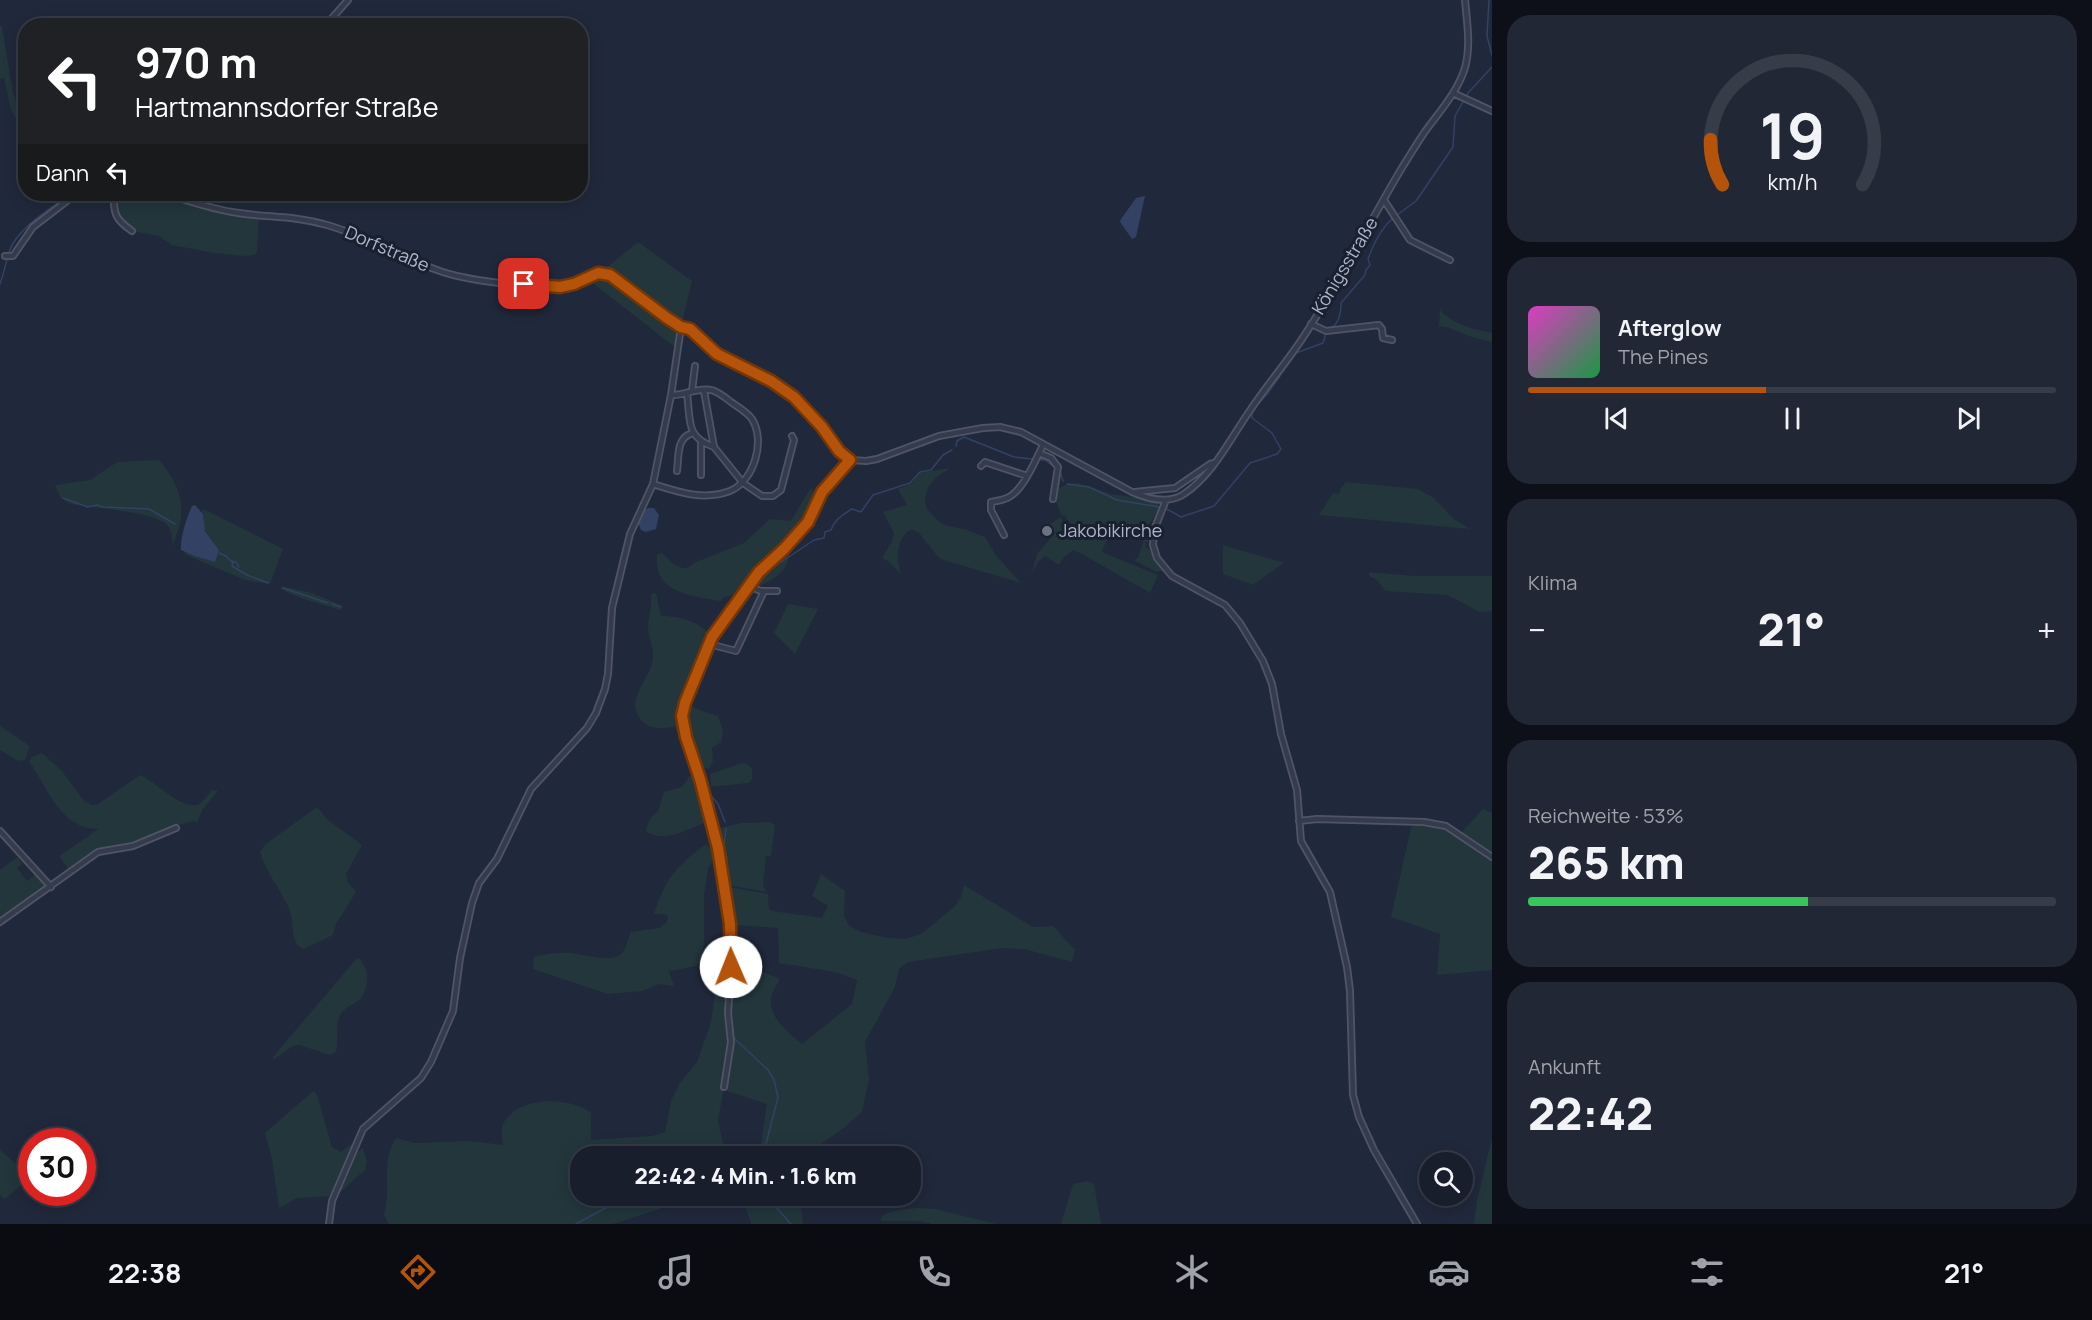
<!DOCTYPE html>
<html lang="de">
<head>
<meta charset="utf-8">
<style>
  :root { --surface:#181e2c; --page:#212734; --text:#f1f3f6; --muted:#9fa2a9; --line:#363c48; --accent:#b45309 }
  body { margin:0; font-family:Manrope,sans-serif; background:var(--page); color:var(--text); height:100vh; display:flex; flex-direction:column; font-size:22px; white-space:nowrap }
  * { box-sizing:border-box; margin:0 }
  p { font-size:20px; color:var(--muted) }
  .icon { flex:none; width:33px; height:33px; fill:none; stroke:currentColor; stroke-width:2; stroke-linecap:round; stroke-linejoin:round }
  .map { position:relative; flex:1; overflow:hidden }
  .drawer { display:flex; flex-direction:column; gap:15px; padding:15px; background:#0d1018; width:600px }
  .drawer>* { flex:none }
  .guide { position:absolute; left:18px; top:18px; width:570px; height:183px; border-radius:24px; box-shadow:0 3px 15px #0003,0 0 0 2px var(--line); background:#202124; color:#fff; overflow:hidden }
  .fabs { position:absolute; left:1419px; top:1152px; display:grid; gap:12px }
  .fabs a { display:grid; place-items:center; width:54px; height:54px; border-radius:50%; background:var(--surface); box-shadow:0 3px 15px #0003,0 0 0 2px var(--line); font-size:30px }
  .speed { position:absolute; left:18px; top:1128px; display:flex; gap:12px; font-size:30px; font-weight:700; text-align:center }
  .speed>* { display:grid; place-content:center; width:78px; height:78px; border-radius:50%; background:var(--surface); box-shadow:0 3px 15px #0003,0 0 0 2px var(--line); line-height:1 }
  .speed .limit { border:9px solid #d22; background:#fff; color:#111 }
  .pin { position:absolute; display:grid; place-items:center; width:51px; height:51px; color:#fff; margin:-26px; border-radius:12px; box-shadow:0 3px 9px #0006 }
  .me { position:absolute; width:66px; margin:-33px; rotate:359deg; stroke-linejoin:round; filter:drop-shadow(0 0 4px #0008) }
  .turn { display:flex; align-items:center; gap:21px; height:126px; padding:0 18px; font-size:27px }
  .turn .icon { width:78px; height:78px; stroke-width:2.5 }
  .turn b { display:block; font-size:42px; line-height:51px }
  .then { display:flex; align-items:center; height:57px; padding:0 18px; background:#0003; gap:12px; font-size:22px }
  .big { font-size:45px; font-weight:800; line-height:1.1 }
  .drawer .tile { flex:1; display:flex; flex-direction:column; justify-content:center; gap:9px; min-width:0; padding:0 21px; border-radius:24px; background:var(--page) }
  .drawer .dial { align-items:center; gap:0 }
  .dial svg { height:156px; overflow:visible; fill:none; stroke:var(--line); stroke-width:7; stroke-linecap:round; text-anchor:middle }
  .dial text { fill:var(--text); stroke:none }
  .song { display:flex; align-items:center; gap:18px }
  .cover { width:72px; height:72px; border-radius:9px; background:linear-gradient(135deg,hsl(310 70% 55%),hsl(140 70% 35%)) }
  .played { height:6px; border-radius:3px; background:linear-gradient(90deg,var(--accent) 45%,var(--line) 45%) }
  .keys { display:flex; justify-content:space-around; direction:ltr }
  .heat { display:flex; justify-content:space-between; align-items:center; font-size:33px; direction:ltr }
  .charge { height:9px; border-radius:4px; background:linear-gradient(90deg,#34c759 53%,var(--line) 0) }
  .trip { position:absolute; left:570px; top:1146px; width:351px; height:60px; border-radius:24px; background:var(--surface); box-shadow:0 3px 15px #0003,0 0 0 2px var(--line); font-weight:800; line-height:60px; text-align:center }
  .menu { display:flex; height:96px; justify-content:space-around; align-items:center; background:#0a0c12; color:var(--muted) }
  .menu .icon { width:42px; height:42px }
  .menu .current { color:var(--accent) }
  .menu b { font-size:27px; color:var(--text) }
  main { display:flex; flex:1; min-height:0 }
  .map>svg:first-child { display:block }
</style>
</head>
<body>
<main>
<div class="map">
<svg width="1492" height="1224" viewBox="0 0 1492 1224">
  <rect width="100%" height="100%" fill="#20283b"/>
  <path fill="#22363c" d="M0,26H2L3,33L13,93L25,124V135L11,110L4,78L0,79Z
    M114,194H165L195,204L259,215L257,252L255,255L243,256L214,253L172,245L159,236L132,231L116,216Z
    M638,242L692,281L676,348L590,281Z
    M1440,310C1454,325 1473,329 1492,333V342L1469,336L1447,327L1439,326Z
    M159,460C184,491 188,510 172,546C173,539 172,530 166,524C149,510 91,509 68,503L60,497L55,485L90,480L117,462Z
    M950,468L938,476L928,487L925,499L927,509L939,522L948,526L964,529L985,537L995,554L1021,583L940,559L919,533L911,529C896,539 896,559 901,574L888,561L882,558L892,541L894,533L883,512L907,505L898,489L911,484L920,473Z
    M1346,482L1418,489L1434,498L1454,519L1470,529L1319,515L1333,493L1339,494L1341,488Z
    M1078,483L1111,494L1157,501C1162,512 1153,516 1149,525C1147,531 1148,536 1148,542H1145L1146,548H1148L1163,571L1156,572L1134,560L1138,558L1144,539L1113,525L1102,552L1158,575L1150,593L1080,553L1073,550L1063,558L1059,565L1045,556L1038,562L1031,576L1037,554L1055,533L1049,525L1060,517L1067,527L1072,525L1064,515H1062C1050,495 1054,484 1078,483Z
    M811,488C829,508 800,530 789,546C793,583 750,588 723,598L721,601C693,596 653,594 657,555L662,553L671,562L682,568H687L696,562L744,543L770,519L790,521C799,510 803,498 811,488Z
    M203,509L283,549L270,584L245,580L184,554L185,552L215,562L214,543L204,528V517L202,511Z
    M1223,545L1281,562H1285L1253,585L1223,574Z
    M1369,572L1414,576H1492V611L1480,612L1447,595L1385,591L1377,580L1369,576Z
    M281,586L312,593L341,605L343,607L340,610C320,604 299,599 281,589Z
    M656,593L661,616C678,615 714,624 713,647C712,658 696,693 692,706L699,710L718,716L723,730L721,742L712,748L713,761L709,769L689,764L675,727C662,728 651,731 641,720C624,700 650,679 653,659C654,647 648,638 648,626C649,615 652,605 651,594Z
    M788,604L818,609L795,654L774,633Z
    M0,726L30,746L25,760L18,761L0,750Z
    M42,753L62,771L84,801L92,805L98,804L140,775C154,780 183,812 199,804C204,801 208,794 212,790L218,791L203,809L197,823L194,821L174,826L129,845L98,850L70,871L59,856L87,837L89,838L88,836L98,829C60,829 48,787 29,762L32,757Z
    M742,763L747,764L752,769V779L749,783L711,787L710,774Z
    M693,771L699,775L711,820C692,827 664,845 646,831C648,822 650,816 658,812L664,792L682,787Z
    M317,807L328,820L362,845L346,874L348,882L356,892L336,924L333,935L304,949C290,945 294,923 290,911C283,893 263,868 260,851L267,843Z
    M1483,809L1492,813V970L1437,975L1440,934L1391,917L1412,823H1424L1462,832Z
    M770,822L775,825L771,856H766L763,885L766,892L723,884L718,829L740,823Z
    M706,844L714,851L712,862L708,868L704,896V944L700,965L671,971L668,969L674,986L659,984L643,991L608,994L533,969L534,957C546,954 558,952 571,953C584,954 611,964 622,953C626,949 628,938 631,932L659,928L667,922L668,915L654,914C665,879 676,866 706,844Z
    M17,857L22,864L17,868L27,881L36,874L47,887L0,920V870Z
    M821,874L845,891L844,916L849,926L861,932L888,938L905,939L921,934L954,907L961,897L964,885L1033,927L1053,926L1075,950L1072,962L1024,949L1002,948L908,962L899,969L895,987L865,1042L869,1079L862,1112L846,1126L805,1156H759L767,1104L727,1091V1078L733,1044L732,1043L718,1120L726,1156H580V1196H663L660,1209L613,1224H389L384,1215C392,1189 380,1161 396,1138L414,1143L469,1141L503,1145C502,1137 500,1129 504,1122C519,1096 570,1096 591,1113V1140L652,1136L665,1132L671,1101L680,1083L697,1062L711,1022L715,993L723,975L731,967C747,967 765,972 780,979C777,985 773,991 771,997C767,1016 789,1033 802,1044L852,1004L857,980L835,972L779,963L778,928L731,925L724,886L768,894L769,909L773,911L822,918L828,906L812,896Z
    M357,958L361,960C366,968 368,972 367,982C363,1009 346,1000 339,1018C335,1029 339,1041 336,1052L330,1055L299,1045L293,1046L273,1060V1057Z
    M312,1092L314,1091L317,1095L332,1147L341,1152L354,1141V1145L331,1196L297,1198L279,1208L272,1159L265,1133Z
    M1492,1138V1224H1474L1477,1200Z
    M363,1148L367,1162L365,1170L338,1194L357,1152Z
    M0,1150L14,1162L31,1166V1177L5,1199L0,1195Z
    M1087,1181L1094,1184L1101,1224H1061L1073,1184Z
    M742,1196H800L803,1224H751Z
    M919,1208L935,1209L996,1224H931C923,1219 893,1222 881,1221V1217C893,1209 905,1209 919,1208Z"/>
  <path fill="#324164" d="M1145,196L1136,237L1132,239L1120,222L1121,219L1136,198Z
    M195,505L203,514L205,531L219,550L215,562L194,556L181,550C180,537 187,517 192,506Z
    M648,508H654L659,515L656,529L646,532L641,530C636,521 639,513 648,508Z"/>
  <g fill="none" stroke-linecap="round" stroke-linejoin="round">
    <path stroke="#324164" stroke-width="1.5" d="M1489,0L1487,36L1492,55
      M336,17L351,0
      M1397,215L1416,201L1453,147L1455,116L1468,93L1492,67
      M0,284C4,273 6,262 9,252C17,228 51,208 71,194
      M1331,328C1340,323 1341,312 1341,303L1365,275L1366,270L1370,265L1368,259C1374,243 1380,230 1393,218
      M956,446L957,441L964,437L1014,457L1032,459
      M1038,460H1045L1056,468
      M1060,471L1063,481
      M1067,484L1089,487L1117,500L1160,507
      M63,498L88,507L97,505L103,507L149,509L175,524
      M1165,508L1181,517L1214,506L1250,463L1277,454L1281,449L1272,433L1252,418V411L1268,393L1296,353L1323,343L1326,333
      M219,553L226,556L233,563L232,566L247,575L268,583
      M231,561L236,562L239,567
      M756,587L771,569L814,540L824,538L825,532L831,530C834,520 843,514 852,509L861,512L873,495L910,483L920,472L931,470L943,455L952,450
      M283,588L328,603
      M332,604L341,607
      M716,643L753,591
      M713,647L688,704L689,724L709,793L718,804L725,822
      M726,828L724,847L727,858V893
      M732,924L734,949
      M731,996L735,988L734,956
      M730,1010L734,1038L768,1070L774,1080L778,1097L763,1156
      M766,1196L791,1224
      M576,1224L611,1205L641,1199L644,1196"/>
    <defs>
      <path id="minor" d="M325,26L348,0
        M1453,93L1492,111
        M114,194C113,214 116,220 132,231
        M166,194C188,201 209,208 232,212C265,218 293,215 327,225C366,236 400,257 437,270C469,282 525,286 560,287C576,285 593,270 608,274L667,318L681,327L690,329L717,354L771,381L794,397L822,427L839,451L850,460L866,461L877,459L939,436L983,428L1000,427L1021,432L1132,492C1148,499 1169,504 1184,494C1214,474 1231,437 1251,409C1267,385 1286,363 1302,339C1338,285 1367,227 1400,171C1408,158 1416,145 1424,133C1439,112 1457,93 1465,68C1471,46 1467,22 1465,0
        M1384,200L1410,240L1450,260
        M5,256H13L33,227L76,194
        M1311,324L1326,331L1379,325L1382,329L1383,338L1392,340
        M692,391L695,366
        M704,391L714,447L743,483L762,496H773L781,490L794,440L792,436
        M687,394C691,421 685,437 714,447
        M1039,453L1051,458L1058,467L1053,499
        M981,466L985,462L1027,476
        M677,471C679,456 676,437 693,433
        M701,475V443
        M653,484C678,492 704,501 730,491C754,481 766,441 752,419C747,412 738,407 731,402C726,398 717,391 711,390C698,387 684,396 671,395
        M1135,492L1175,488L1210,464L1214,463
        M1166,500L1154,530L1153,545L1157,558L1172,576L1225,605L1240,623L1263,661L1272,684L1281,734L1297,790L1301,841L1330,892L1347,967L1350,991L1353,1095L1359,1117L1374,1150L1417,1224
        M1004,535L991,510V502C997,501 1004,500 1009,497C1024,489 1036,459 1043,445
        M748,586L761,591H777
        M709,644L736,651L764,591
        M1299,821L1317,819L1424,822L1446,826L1492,857
        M0,831L51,887
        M0,922L98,852L133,846L176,828
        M724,1087L731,1042L728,1013L731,967L730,924L718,848L700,779L686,737L683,716L685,703L712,637L759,572L784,549L808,522L822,492L850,460
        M329,1224L332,1201L363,1129L421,1078L431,1062L453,1011L460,958L472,903L479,883L497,859L531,789L587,728L596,713L605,689L608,674L612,608L630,534L653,484L671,395L681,327"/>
    </defs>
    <use href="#minor" stroke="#4f5566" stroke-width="8"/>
    <use href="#minor" stroke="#343b4c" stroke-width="4.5"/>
  </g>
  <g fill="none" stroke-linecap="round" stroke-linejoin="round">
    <defs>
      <path id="route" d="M524,284L560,287L574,284L598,273L610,275L667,318L681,327L690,329L717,354L771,381L794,397L822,427L839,451L850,460L822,492L808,522L784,549L759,572L712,637L685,703L682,716L686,737L700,779L718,848L730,924L731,967"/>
    </defs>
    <use href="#route" stroke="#753606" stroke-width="15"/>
    <use href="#route" stroke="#b45309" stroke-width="10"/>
  </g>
  <circle fill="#6b7280" stroke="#192030" stroke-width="2" cx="1047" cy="531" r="6"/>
  <g text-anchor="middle" stroke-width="6" stroke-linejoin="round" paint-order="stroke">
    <g font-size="18" fill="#afb5c8" stroke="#192030">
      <text transform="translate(387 249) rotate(23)" y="6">Dorfstraße</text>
      <text transform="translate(1345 266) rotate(-59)" y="6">Königsstraße</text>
    </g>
    <g font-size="18" fill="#afb5c8" stroke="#192030" text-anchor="start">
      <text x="1059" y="537">Jakobikirche</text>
    </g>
  </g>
</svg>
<div class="fabs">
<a><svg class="icon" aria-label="search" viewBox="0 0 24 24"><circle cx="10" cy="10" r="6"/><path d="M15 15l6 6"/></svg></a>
</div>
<div class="speed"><div class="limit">30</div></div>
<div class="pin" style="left:524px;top:284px;background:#d93025"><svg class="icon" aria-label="arrive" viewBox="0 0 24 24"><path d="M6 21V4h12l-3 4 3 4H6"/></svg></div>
<svg class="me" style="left:731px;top:967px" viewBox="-20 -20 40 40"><circle r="19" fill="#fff"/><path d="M0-13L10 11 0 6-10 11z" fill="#b45309"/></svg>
<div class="trip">22:42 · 4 Min. · 1.6 km</div>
<div class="guide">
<div class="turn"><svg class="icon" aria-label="left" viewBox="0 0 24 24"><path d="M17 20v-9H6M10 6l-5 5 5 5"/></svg><div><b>970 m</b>Hartmannsdorfer Straße</div></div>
<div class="then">Dann<svg class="icon" aria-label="left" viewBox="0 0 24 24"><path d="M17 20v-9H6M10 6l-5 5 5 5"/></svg></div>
</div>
</div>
<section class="drawer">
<div class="tile dial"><svg viewBox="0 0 100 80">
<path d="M14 69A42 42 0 1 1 86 69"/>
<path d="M14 69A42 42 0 0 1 8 46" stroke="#b45309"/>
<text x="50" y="56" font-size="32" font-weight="700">19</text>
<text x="50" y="72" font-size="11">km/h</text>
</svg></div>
<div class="tile">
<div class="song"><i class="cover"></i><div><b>Afterglow</b><p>The Pines</p></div></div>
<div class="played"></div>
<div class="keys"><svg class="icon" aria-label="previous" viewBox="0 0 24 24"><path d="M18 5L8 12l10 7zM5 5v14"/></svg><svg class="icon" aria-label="pause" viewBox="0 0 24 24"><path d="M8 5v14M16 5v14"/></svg><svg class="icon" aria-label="next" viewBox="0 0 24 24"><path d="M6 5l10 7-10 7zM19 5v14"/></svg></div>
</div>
<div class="tile"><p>Klima</p>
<div class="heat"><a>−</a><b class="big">21°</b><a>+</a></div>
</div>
<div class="tile"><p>Reichweite · 53%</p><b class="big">265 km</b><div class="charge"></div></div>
<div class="tile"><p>Ankunft</p><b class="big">22:42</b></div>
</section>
</main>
<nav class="menu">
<b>22:38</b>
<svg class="icon current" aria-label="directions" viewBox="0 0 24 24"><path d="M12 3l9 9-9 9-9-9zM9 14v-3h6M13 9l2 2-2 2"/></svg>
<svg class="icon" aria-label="music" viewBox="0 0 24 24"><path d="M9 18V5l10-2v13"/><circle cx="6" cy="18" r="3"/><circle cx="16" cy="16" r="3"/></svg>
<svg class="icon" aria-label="phone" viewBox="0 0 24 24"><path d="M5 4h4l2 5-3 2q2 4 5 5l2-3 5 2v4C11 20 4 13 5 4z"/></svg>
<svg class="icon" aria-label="climate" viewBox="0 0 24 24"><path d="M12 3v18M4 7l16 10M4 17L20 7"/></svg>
<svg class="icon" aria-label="car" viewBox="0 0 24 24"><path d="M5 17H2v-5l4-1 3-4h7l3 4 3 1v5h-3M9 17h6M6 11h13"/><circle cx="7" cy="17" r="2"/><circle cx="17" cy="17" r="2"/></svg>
<svg class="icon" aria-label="filters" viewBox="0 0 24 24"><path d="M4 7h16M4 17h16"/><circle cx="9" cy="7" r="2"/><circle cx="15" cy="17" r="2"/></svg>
<b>21°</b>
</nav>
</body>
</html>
